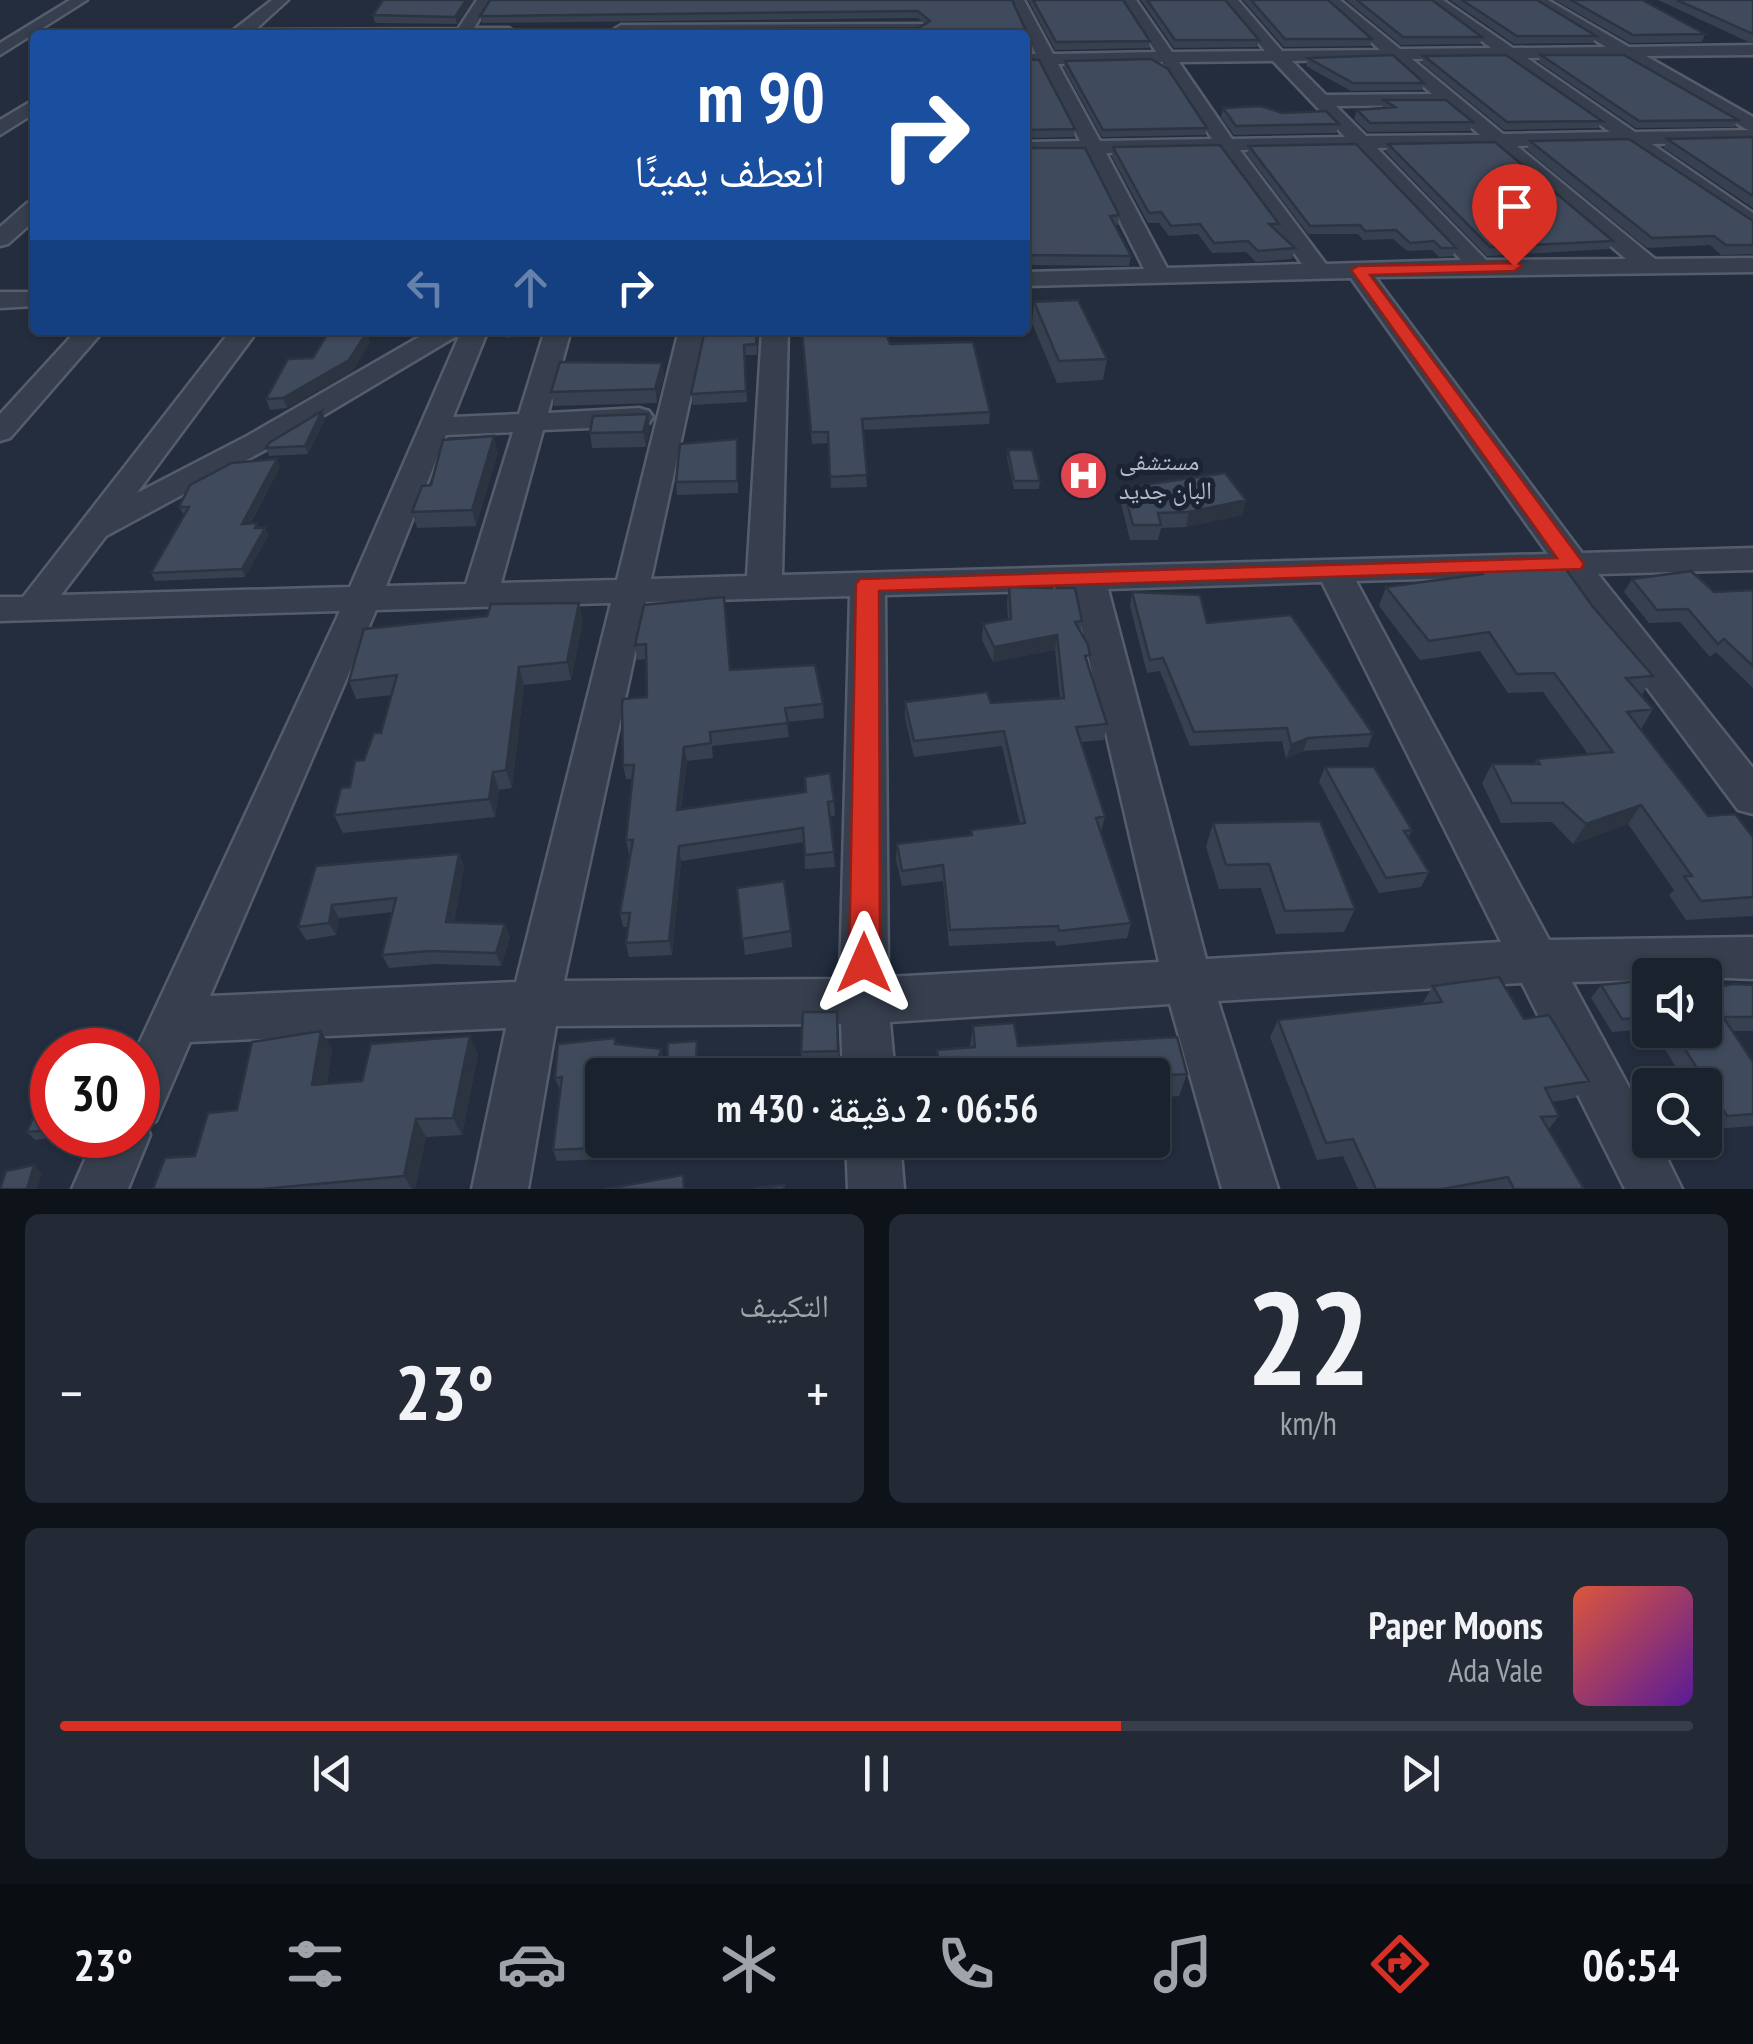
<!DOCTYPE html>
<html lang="ar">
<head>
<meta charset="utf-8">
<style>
  :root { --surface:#1a222e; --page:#232a36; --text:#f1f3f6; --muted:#9fa4aa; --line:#383f4a; --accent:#d93025 }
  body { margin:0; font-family:"PT Sans Narrow","Noto Naskh Arabic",sans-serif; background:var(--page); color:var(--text); direction:rtl; height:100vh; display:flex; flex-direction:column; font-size:38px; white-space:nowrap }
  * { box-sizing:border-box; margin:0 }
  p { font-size:32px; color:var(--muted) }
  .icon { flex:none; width:55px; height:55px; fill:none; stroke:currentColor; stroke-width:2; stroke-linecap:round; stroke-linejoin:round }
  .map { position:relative; height:1189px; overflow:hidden; direction:ltr }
  .sheet { display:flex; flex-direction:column; gap:25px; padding:25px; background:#0e1319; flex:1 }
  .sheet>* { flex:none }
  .top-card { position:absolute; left:30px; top:30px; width:1000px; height:305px; border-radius:10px; box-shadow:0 2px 8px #0004,0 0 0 2px var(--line); direction:rtl; background:#1a4fa0; color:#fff; overflow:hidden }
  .fabs { position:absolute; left:1632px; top:958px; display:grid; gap:20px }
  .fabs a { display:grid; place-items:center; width:90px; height:90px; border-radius:10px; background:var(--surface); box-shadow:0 2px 8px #0004,0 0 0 2px var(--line); font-size:50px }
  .speed { position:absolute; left:30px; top:1028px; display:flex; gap:20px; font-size:50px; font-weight:700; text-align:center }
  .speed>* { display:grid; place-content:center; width:130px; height:130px; border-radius:50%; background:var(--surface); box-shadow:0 2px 8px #0004,0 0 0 2px var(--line); line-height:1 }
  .speed .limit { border:15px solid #d22; background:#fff; color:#111 }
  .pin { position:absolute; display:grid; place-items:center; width:85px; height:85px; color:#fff; margin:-102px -42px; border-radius:50% 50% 50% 0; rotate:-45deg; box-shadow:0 0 10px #0007 }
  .pin .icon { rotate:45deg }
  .me { position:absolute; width:110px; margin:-55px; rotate:0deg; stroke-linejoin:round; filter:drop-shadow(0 0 8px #0008) }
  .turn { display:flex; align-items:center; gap:35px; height:210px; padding:0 40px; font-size:45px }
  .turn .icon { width:130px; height:130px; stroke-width:2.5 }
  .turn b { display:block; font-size:70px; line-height:85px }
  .lanes { display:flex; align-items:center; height:95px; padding:0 40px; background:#0003; justify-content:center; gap:50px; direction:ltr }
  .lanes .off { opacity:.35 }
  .big { font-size:75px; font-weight:600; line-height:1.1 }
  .sheet .card { flex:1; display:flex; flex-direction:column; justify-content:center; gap:15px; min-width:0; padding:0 35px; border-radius:15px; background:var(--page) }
  .sheet .dial { align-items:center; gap:0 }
  .dial b { font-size:130px; line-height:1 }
  .song { display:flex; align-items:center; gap:30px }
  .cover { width:120px; height:120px; border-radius:15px; background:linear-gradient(135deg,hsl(10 70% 55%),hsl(270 70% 35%)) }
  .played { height:10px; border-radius:5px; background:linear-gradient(90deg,var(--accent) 65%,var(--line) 65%) }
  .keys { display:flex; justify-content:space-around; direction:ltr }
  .heat { display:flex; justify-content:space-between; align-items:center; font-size:55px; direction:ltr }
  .sheet .tiles { flex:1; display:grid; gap:25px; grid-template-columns:1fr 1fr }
  .card:last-child { grid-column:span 2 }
  .trip { position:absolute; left:585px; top:1058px; width:585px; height:100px; border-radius:10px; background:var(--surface); box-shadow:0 2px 8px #0004,0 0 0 2px var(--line); font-weight:600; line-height:100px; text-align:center; direction:rtl }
  .menu { display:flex; height:160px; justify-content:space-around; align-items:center; background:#0a0e12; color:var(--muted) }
  .menu .icon { width:70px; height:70px }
  .menu .active { color:var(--accent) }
  .menu b { font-size:45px; color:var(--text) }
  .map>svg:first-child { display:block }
</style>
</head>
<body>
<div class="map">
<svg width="1753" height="1189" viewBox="0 0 1753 1189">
  <rect width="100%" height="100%" fill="#232d3e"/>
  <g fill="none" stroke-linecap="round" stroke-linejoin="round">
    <defs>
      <path id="street" d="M70,0H87L0,55V43Z
        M272,0H288L255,30L458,29L477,0H491L474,28H509L517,33L227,35Z
        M1010,0H1024L1053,54L1156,52L1122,0H1136L1172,52L1265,51L1223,0H1238L1282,51L1380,50L1324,0H1340L1400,49L1491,48L1426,0H1443L1513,48L1606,47L1530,0H1548L1629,47L1753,45V55L1646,56L1753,117V142L1652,144L1753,213V230L1627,144L1517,146L1655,259L1753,258V272L1375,277L1582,553L1753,548V570L1598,574L1753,768V814L1738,810L1563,575L1356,581L1549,940L1753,937V979L1650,975V980L1572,982L1650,1126V1140H1658L1682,1189H1625L1522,983L1218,1001L1278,1189H1222L1170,1004L890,1022L895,1075H843L841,1024L556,1026L528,1189H472L506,1028L190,1042L156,1121L146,1125L150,1135L128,1189H72L96,1135H138L136,1050L340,611L0,621V597H23L231,330H258L137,493L247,436L431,330H488L453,417L519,414L545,330H571L548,413L639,408L649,411L653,417L649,423L639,426L543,430L501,583L617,580L679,330H705L651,579L747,576L762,330H788L782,575L1548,554L1351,278L1025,286V272L1144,269L1086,153L1025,154V142L1080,141L1041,64H1025V54H1036ZM1623,57L1746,129L1751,130L1635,132L1527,58ZM1505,58L1610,132L1503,134L1412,59ZM1392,59L1432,94L1326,95L1292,61ZM1273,61L1345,137L1232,139L1179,62ZM1162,62L1212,139L1100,141L1058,64ZM1445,105L1480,135L1366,136L1336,106ZM1494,146L1626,259L1486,260L1377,148ZM1356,148L1461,260L1326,264L1240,150ZM1220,151L1302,264L1167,268L1106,153ZM460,334L350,587L61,595L106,536L269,448ZM513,432L466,584L386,586L446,435ZM1322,582L1501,942L1206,959L1108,589ZM1073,590L1159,962L888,977L885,595ZM850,596L840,979L564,981L646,602ZM611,603L516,982L210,996L376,610Z
        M924,24V30L918,32L621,35L613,30L621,25Z
        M35,99V113L0,135V120Z
        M35,201V220L8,244L0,246V227L27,203Z
        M0,292H35V306L0,308Z
        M77,330H104L10,438L0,441V414Z
        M846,1140H900L904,1189H848Z"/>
    </defs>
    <use href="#street" stroke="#555d6c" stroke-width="5"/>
    <use href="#street" fill="#373f4e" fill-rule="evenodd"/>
  </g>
  <path fill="#364050" d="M383,0H473L457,24L375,23L373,15Z
    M490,0H1012L1031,42L1030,50L1025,51V35H463L466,30L918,28L925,24L918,18L482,23L480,16Z
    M1028,0H1123L1150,41L1149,48L1055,50Z
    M1141,0H1225L1259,40L1257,47L1174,48Z
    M1243,0H1328L1372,39L1370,46L1284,47Z
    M1346,0H1432L1482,37L1480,44L1401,45Z
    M1450,0H1537L1596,36L1593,43L1514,44Z
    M1555,0H1642L1705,34L1702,42L1630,43Z
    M1658,0H1753V44Z
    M1541,55L1738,120L1734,127L1636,128L1539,62Z
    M1424,56L1602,121L1598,128L1504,130L1422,63Z
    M1308,58L1424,83L1422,90L1351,91L1306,66Z
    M1025,59L1075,129L1074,137L1025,138Z
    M1065,61L1207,128L1205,135L1102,137L1064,68Z
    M1384,100L1473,122L1470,131L1368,132L1354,119L1357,110L1382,108Z
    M1223,108L1282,113L1339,124L1336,133L1234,135L1221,117Z
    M1753,137V208L1664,148L1667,139Z
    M1530,141L1753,221V254L1721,255L1710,245L1647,248L1527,150Z
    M1388,144L1613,241L1609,249L1487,256L1386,152Z
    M1249,146L1456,248L1453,256L1439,257L1432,250L1407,251L1393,239L1363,240L1358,234H1308L1247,154Z
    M1113,147L1279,224L1277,232L1295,248L1292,259L1256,262L1246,252L1212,253L1198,234L1169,236L1159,223H1148L1112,157Z
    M1025,148L1119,215L1118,225H1115L1131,256L1129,266L1025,265Z
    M1034,302L1107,359L1103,380L1057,383L1032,323Z
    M504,330H543L539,335L506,338Z
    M705,330H758L757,355H745L747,402L693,405L691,394Z
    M801,330L890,344L990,412L989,424L863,430L867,487L831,488L829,443L812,444Z
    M370,342L353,371L287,408L270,410L266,399L313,358Z
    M664,376L657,403L554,406L551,392Z
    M325,419L308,454L269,456L266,448Z
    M650,429L646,447L592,448L590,433Z
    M1008,450L1040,481L1039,489H1014L1007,458Z
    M498,452L476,526L417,528L412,512L431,485Z
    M738,452V493L677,495L676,482Z
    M280,467L250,524L260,528H265L268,536L245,577L155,581L151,573L184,515L179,507Z
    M1123,488L1243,515L1186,527L1161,528L1158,540H1130L1121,503Z
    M1477,562L1593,607L1653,676L1642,695L1653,709L1641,729L1708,816L1753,837V916L1686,920L1669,895L1674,890L1628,824L1573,844L1552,822L1501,823L1482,783L1492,764H1534L1537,759L1588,754L1543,692L1508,693L1480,651L1420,660L1379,606L1386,587L1471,575Z
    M1052,579L1057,588L1082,621L1081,632L1089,667L1107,724L1104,740L1081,742L1105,816L1101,832L1131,923L1127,938L1056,946L1055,941L949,946L943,881L902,886L896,859L897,844L971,835V830L1020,824L1002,746L914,757L905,717V702L991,703L1060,698L1055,650L993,662L982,640L983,624L1008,620L1007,602L1009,587L1051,588Z
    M1632,579L1714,592L1753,590V688L1716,652L1710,657L1680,622L1649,623L1624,592Z
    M1132,592L1207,623L1373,734L1368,747L1303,751L1286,759L1282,741L1190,746L1160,671L1147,673L1130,606Z
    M644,605L730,670L823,704L824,718L787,722L789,737L712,746L713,758L687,761L681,810L806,792L805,777L834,801L835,816H830L835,867L805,869L804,842L681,861L672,955L629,957L626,943L628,927H623L620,913L629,854L626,840L632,779H626L623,765L647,697L646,659L637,660L635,645Z
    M583,620L571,680L524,685L512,788L499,790L495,817L343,833L334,815L381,733L392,695L356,699L349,681Z
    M1325,767L1412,830L1408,838L1429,872L1421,887L1379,893L1319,782Z
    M1213,823L1355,909L1344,932L1276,934L1261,888L1219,889L1206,847Z
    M459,854L464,867L454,922L505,924L510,937L501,966L435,964L389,968L382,955L393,912L339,918L336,935L306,940L298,927L316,866Z
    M737,888L791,931L792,947L745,955Z
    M1650,980V1029L1612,1032L1591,998L1601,985Z
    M1753,985V1031H1732L1753,1062V1126L1714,1129L1705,1114V1085H1687L1653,1030H1705Z
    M1433,986L1524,1019L1589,1081L1575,1098L1552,1102L1559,1116L1548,1130L1584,1189H1358L1343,1156L1317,1160L1270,1037L1278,1020L1422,1004Z
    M837,1012L839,1067L802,1068L801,1052Z
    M973,1026L1018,1046L1187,1074L1179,1096L1152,1098V1075H935L937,1050L970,1047Z
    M321,1031L332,1049L327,1084L362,1081L478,1054L462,1135L426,1137L415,1189H153L195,1156L237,1110Z
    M615,1038L617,1044L663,1059L602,1075V1140H645L644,1157L557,1161L553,1150L561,1088H559L555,1078Z
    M698,1048L697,1072L668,1075L667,1067Z
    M52,1073V1135H70L35,1140L27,1132Z"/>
  <path fill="#2c3441" d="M466,0H473L457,24L455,17Z
    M1031,42L1030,50L1025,51V43Z
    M367,332L370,342L353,371L287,408L283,398Z
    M662,363L664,376L657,403L655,389Z
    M322,411L325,419L308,454L305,446Z
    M648,414L650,429L646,447L643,432Z
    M494,436L498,452L476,526L472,510Z
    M277,459L280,467L245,532L242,524Z
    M1246,500L1243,515L1186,527L1189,512Z
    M265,528L268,536L245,577L242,569Z
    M579,603L583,620L571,680L567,662Z
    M1057,635L1055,650L993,662L994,647Z
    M519,667L524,685L512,788L506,770Z
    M1308,738L1303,751L1286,759L1291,745Z
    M684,747L687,761L679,824L677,810Z
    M493,772L499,790L495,817L489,799Z
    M1641,805L1628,824L1573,844L1586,824Z
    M679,846L681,861L672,955L669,941Z
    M459,854L464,867L451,935L446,922Z
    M332,905L339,918L336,935L329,923Z
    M505,924L510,937L501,966L496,953Z
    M321,1031L332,1049L324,1103L312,1085Z
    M470,1036L478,1054L462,1135L453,1118Z
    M661,1049L663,1059L660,1075H654Z
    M416,1119L426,1137L415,1189H412L404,1176Z
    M642,1140H645L644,1157L641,1146Z
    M34,1165L42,1173L37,1189H27Z"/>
  <path fill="#3f4b5d" stroke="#2c3441" stroke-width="2.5" d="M383,0H466L455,17L373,15Z
    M490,0H1012L1031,42L1025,43V35H463L466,30L918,28L930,21L918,11L480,16Z
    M1033,0H1123L1150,41L1056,42Z
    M1147,0H1225L1259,40H1175Z
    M1251,0H1328L1372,39H1285Z
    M1357,0H1432L1482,37H1403Z
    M1462,0H1537L1596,36H1517Z
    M1571,0H1642L1705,34L1633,35Z
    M1677,0H1753V34Z
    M1393,55L1424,83H1353L1308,58Z
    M1506,55L1602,121L1507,122L1424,56Z
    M1541,55H1624L1738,120L1639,121Z
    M1025,59L1039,60L1075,129L1025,130Z
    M1151,59L1168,69L1207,128L1103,130L1065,61Z
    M1384,100H1446L1473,122L1370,123L1357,110L1395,107Z
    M1261,106L1282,113L1326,111L1339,124L1236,126L1223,108Z
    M1753,137V196L1667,139Z
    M1629,139L1753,221V245H1726L1714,236L1652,238L1530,141Z
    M1495,142L1613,241L1490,247L1388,144Z
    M1356,144L1456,248H1441L1434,241L1410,243L1396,230L1365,231L1360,225L1310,226L1249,146Z
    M1220,145L1279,224H1269L1295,248L1258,251L1248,241L1214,243L1200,224L1171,226L1161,212L1149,213L1113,147Z
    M1025,148H1085L1119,215L1110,216L1131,256L1025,255Z
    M1078,300L1107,359L1059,361L1034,302Z
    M705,330H757L756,344L744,345L746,391L691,394Z
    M802,330H885L890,344L973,342L990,412L862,419L867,475L830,477L828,432H811Z
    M367,332L349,360L283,398L266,399L288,359L313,358L328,333Z
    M560,362L662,363L655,389L551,392Z
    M322,411L305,446L266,448L269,443Z
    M648,414L643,432L590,433L593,416Z
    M494,436L472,510L412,512L422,486L431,485L443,440Z
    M737,439V481L676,482L680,444Z
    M1008,450H1032L1040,481H1014Z
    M277,459L242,524L257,523L255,528H265L242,569L151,573L189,507H179L190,485L232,463Z
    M1225,473L1246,500L1189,512L1158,513L1161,525H1133L1123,488Z
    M1560,561L1593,607L1653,676L1626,678L1653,709L1627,712L1708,816L1735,814L1753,837V897L1701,901L1684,876H1692L1641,805L1586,824L1563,803H1512L1492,764H1540L1537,759L1613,752L1554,673L1517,674L1489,632L1429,641L1386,587L1483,574L1477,562Z
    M1691,571L1714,592L1753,590V666L1724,639L1718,644L1688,609L1657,610L1632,579Z
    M1052,579L1057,588H1075L1082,621L1075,622L1088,645L1090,655L1085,656L1107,724L1076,727L1105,816L1096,818L1131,923L1059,931L1058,926L950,930L943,865L902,871L897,844L972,835L971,830L1025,823L1004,731L914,741L905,702L987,692L991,703L1064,698L1057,635L994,647L983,624L1011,619L1009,587L1052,588Z
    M1132,592L1200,595L1207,623L1291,615L1373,734L1308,738L1291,745L1287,728L1194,732L1163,658L1150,660Z
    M724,597L730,670L815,665L823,704L785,708L788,723L710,732L711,743L684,747L677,810L806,792L805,777L830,773L834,801L828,802L834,852L805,855L803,828L679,846L669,941L626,943L630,913H620L633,840H626L634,765H623L622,704L623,699L647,697L646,644L635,645L644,605Z
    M579,603L567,662L519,667L506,770L493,772L489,799L334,815L341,788L350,787L355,761L364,760L374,733H381L397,675L349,681L364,629L487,616L491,604Z
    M1325,767H1374L1412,830L1404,831L1429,872L1386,878Z
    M1320,821L1355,909L1285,911L1269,864L1226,865L1213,823Z
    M459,854L446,922L505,924L496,953L429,951L382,955L396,898L332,905L329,923L298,927L316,866Z
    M784,881L791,931L742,939L737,888Z
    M1499,977L1524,1019L1549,1015L1589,1081L1545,1088L1559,1116L1541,1117L1584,1189H1514L1508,1177L1443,1189H1376L1353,1139L1326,1143L1278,1020L1442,1002L1433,986Z
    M1650,980V1017L1622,1019L1601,985Z
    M1734,984L1753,985V1017H1723L1753,1062V1114L1727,1116L1673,1030H1705V989Z
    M803,1012H837L838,1051L801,1052Z
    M1014,1023L1018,1046L1177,1037L1187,1074L1152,1076L940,1075L937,1050L975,1047L973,1026Z
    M321,1031L312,1085L362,1081L371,1044L470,1036L453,1118L416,1119L404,1176L262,1189H153L165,1158L195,1156L208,1113L237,1110L252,1042Z
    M615,1038V1044L661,1049L654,1075H602V1140H642L641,1146L553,1150L562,1077L555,1078L558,1044Z
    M697,1041L696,1065L667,1067L668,1043Z
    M52,1073V1130L27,1132Z
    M34,1165L27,1189H0L6,1171Z
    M683,1175L684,1189H606Z
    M784,1185V1189H754V1188Z"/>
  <path fill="#d93025" stroke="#8d1f18" stroke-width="2.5" d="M1519,263L1522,266L1514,271L1370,275L1581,560L1584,564L1581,569L879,591L880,963L875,972L864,976L853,972L849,963L856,584L860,579L1557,558L1351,270L1358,266Z"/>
  <defs>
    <symbol id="hospital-disc" viewBox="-11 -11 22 22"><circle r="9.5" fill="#e0444e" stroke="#1c2433"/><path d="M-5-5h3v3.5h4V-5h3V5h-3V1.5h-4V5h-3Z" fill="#fff"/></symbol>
  </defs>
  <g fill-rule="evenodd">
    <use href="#hospital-disc" x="1056" y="448" width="55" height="55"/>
  </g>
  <g text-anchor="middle" stroke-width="10" stroke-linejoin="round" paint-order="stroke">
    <g font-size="25" fill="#b3bac9" stroke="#1c2433" text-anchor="start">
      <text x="1119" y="470">مستشفى<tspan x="1119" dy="29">البان جديد</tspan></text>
    </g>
  </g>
</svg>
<div class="fabs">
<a><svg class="icon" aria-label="sound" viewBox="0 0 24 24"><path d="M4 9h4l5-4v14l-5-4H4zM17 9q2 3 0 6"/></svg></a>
<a><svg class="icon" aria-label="search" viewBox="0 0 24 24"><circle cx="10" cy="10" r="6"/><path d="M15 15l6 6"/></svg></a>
</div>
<div class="speed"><div class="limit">30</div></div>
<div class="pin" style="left:1514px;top:266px;background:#d93025"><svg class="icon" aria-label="arrive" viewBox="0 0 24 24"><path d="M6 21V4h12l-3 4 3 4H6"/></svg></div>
<svg class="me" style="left:864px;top:963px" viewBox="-20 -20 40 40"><path d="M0-17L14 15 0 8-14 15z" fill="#d93025" stroke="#fff" stroke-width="4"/></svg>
<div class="trip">06:56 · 2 دقيقة · 430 m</div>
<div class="top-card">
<div class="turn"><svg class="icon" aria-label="right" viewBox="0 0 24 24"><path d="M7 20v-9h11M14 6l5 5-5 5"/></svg><div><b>90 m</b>انعطف يمينًا</div></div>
<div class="lanes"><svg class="icon off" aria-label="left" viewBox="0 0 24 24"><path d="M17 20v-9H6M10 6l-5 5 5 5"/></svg><svg class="icon off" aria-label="ahead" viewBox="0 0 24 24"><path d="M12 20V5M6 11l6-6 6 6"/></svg><svg class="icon" aria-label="right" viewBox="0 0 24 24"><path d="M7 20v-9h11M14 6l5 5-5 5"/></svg></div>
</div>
</div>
<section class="sheet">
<div class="tiles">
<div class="card dial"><b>22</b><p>km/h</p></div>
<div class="card"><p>التكييف</p>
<div class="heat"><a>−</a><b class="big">23°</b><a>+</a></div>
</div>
<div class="card">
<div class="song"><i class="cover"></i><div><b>Paper Moons</b><p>Ada Vale</p></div></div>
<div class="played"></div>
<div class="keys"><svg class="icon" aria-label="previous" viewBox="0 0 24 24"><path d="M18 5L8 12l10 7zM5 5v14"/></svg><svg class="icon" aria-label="pause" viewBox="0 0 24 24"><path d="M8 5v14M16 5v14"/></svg><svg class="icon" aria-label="next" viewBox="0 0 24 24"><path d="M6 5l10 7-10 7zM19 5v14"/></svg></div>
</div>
</div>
</section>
<nav class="menu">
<b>06:54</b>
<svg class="icon active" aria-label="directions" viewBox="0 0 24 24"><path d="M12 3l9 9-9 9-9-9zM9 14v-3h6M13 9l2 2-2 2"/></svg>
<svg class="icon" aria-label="music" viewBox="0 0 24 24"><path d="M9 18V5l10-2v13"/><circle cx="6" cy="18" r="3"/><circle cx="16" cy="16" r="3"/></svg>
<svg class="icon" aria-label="phone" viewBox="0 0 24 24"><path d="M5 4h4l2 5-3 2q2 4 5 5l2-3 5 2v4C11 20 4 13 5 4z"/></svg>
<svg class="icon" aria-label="climate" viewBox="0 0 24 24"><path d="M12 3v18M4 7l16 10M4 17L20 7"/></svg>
<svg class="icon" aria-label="car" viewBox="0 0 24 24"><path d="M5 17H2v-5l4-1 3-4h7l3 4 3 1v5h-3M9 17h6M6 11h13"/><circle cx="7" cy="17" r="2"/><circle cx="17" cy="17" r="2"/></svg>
<svg class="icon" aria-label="filters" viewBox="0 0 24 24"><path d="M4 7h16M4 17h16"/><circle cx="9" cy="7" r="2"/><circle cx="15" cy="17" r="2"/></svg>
<b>23°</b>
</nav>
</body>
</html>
